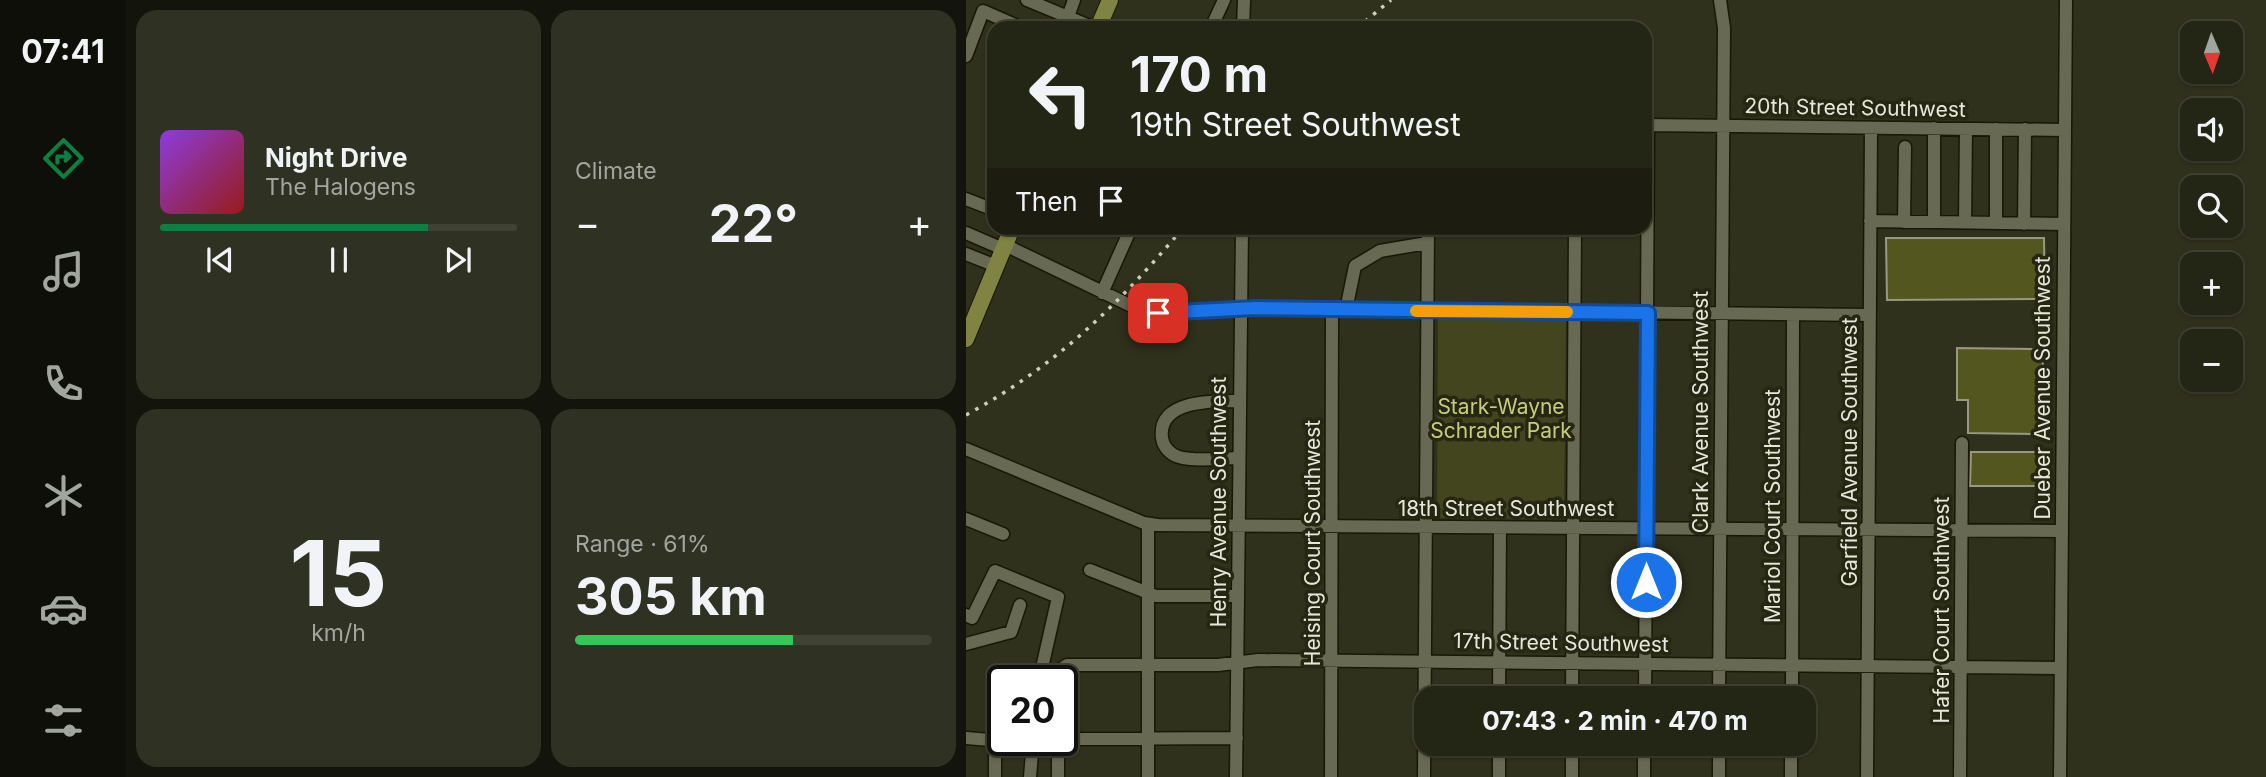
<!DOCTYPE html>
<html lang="en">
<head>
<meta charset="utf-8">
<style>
  :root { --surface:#232515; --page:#2f3122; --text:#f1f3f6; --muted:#a3a5a0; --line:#404234; --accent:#0b8043 }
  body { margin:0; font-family:Inter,sans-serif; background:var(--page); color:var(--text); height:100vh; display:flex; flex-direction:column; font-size:26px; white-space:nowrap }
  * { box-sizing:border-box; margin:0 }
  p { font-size:23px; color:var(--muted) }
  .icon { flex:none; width:38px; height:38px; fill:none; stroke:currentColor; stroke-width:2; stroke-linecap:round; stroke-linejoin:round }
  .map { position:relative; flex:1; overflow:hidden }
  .details { display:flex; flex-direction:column; gap:10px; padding:10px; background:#13140c; width:840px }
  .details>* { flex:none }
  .hud { position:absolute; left:21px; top:21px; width:665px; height:214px; border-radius:21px; box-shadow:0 2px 5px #0004,0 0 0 2px var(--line); background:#232515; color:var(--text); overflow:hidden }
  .needle { width:46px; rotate:178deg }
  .fabs { position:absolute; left:1214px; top:21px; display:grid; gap:14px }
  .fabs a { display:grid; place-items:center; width:63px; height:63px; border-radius:14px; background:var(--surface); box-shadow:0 2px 5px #0004,0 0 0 2px var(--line); font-size:35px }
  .speed { position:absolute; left:21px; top:665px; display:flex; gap:14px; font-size:35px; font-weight:700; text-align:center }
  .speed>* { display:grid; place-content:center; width:91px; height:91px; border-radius:50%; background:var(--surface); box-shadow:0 2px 5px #0004,0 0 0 2px var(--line); line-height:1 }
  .speed .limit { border:4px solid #111; border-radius:10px; background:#fff; color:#111 }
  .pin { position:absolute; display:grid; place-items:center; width:60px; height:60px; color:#fff; margin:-30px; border-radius:14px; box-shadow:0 4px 10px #0006 }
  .me { position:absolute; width:77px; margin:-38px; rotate:0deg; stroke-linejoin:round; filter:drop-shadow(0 0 5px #0008) }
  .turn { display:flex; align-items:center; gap:24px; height:147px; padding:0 28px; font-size:32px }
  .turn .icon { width:91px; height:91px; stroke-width:2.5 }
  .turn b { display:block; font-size:49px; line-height:60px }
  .then { display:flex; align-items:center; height:66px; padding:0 28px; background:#0003; gap:14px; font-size:26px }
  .big { font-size:52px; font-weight:700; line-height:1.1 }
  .details .widget { flex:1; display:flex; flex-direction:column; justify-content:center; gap:10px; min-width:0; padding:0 24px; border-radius:21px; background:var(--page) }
  .details .dial { align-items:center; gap:0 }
  .dial b { font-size:91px; line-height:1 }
  .song { display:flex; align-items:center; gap:21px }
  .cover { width:84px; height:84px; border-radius:10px; background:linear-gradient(135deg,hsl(270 70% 55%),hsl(0 70% 35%)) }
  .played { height:7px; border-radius:4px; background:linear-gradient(90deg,var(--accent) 75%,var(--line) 75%) }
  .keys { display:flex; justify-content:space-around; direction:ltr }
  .heat { display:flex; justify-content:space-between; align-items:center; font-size:38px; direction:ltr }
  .charge { height:10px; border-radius:5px; background:linear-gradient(90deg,#34c759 61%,var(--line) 0) }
  .details .tiles { flex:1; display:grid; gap:10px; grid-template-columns:repeat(2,1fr) }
  .trip { position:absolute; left:448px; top:686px; width:402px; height:70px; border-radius:21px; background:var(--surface); box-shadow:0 2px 5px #0004,0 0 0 2px var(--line); font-weight:700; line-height:70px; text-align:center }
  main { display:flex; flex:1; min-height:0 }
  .tab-bar { display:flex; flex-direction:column; width:126px; justify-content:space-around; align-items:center; background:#0e0f08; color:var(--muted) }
  .tab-bar .icon { width:49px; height:49px }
  .tab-bar .current { color:var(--accent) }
  .tab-bar b { font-size:32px; color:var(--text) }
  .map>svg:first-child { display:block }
</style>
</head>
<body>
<main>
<nav class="tab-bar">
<b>07:41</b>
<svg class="icon current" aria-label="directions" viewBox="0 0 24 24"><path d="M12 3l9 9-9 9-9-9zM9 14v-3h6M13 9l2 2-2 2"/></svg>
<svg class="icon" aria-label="music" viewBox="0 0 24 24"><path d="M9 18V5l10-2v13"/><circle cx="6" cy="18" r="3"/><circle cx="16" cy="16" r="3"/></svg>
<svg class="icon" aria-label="phone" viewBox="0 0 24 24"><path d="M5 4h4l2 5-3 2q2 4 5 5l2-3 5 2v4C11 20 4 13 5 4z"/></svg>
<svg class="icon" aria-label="climate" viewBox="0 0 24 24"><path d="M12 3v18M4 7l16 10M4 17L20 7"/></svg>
<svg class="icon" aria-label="car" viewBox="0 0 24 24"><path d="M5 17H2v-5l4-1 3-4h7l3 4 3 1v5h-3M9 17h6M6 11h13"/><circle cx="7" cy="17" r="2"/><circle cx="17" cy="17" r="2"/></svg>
<svg class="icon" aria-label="filters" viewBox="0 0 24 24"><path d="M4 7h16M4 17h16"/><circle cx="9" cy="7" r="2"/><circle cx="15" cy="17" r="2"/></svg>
</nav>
<section class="details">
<div class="tiles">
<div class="widget">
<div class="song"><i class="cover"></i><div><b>Night Drive</b><p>The Halogens</p></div></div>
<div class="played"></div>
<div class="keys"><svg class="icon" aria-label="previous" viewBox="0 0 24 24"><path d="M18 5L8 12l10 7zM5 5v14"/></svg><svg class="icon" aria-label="pause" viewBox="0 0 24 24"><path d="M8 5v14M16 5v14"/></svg><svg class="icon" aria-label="next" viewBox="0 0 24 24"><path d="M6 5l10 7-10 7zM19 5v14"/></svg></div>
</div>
<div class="widget"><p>Climate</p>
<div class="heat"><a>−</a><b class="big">22°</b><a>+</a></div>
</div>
<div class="widget dial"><b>15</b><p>km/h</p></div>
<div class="widget"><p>Range · 61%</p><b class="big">305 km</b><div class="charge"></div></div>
</div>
</section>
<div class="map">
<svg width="1300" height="777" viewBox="0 0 1300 777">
  <rect width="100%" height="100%" fill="#2f311c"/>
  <path fill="#43451e" d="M472,319L600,320L598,519L471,518Z"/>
  <path fill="#545620" stroke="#979981" stroke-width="2" d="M920,238H1078L1079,299L921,300Z
    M991,348L1077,349V434L1002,433V400H991Z
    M1005,452H1075V486H1004Z"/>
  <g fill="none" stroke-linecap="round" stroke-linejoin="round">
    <defs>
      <path id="minor" d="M61,0L102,17
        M108,0L102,17L128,28
        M245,28L258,0
        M277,28L278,0
        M0,56L17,11L56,28
        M679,125L1099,130
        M968,128V222
        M0,199L28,210
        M904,221L1098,224
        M938,222L939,147
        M999,222L1000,129
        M1030,223V129
        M1058,224L1059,129
        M0,233L37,249
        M39,245L178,312L200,314L289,308L904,315
        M0,254L30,266
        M136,293L165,228
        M380,310L389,266L414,251L461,243
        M0,449L178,523L192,525L1095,531
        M273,458C255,458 231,462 213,457C205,455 197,447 196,438C191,399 249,401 273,401
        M0,519L37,534
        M182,524V777
        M124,570L190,596H272
        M0,615L6,618L29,571L92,597L73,681
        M0,644L45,632L54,605
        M94,681L95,669L101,665H252L292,660L1094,668
        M533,698L534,528
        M606,698L609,228
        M679,698L682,125
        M753,698L758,28L754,0
        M826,698L827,315
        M0,738L24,740L29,744V777
        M96,739L271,738
        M606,744V777
        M678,744V777
        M64,777L67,740
        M92,777V740
        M270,777L276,228
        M365,777L366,310
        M458,777L462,228
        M533,777V744
        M753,777V744
        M825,777V744
        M901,777L905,128
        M994,777L996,443
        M1094,777L1100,0"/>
      <path id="major" d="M132,28L144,0
        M0,339L46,228"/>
    </defs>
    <use href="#minor" stroke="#181805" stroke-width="15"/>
    <use href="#major" stroke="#181805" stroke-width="18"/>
    <use href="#minor" stroke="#676952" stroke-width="12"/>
    <use href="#major" stroke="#808341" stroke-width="16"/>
    <path stroke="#cecfc1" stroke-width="3.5" stroke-dasharray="3.5 7" stroke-linecap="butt" d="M391,28L425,0
      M0,415C90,366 152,305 217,228"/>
  </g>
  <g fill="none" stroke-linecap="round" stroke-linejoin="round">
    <defs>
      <path id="route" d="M192,313L289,308L682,313L680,582"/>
    </defs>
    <use href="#route" stroke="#114b97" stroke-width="18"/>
    <use href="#route" stroke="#1a73e8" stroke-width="12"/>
    <path stroke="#f59e0b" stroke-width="12" d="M450,311L601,312"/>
  </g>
  <g text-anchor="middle" stroke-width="7" stroke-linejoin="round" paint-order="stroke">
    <g font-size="21" fill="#e6e7da" stroke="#262712">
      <text transform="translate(889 108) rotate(1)" y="7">20th Street Southwest</text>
      <text transform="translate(1077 388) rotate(-90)" y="7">Dueber Avenue Southwest</text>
      <text transform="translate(735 412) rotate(-90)" y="7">Clark Avenue Southwest</text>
      <text transform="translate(884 452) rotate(-90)" y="7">Garfield Avenue Southwest</text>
      <text transform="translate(253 502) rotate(-90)" y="7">Henry Avenue Southwest</text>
      <text transform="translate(807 506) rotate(-90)" y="7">Mariol Court Southwest</text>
      <text x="540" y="516">18th Street Southwest</text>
      <text transform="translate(347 543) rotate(-90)" y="7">Heising Court Southwest</text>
      <text transform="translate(976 610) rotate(-90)" y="7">Hafer Court Southwest</text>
      <text transform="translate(595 643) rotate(1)" y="7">17th Street Southwest</text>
    </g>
    <g font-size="21" fill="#c7cc7a" stroke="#262712">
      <text x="535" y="414">Stark-Wayne<tspan x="535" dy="24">Schrader Park</tspan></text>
    </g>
  </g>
</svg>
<div class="fabs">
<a><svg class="needle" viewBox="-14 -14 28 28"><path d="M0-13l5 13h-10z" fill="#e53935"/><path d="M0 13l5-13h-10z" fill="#a3a5a0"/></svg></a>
<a><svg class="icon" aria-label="sound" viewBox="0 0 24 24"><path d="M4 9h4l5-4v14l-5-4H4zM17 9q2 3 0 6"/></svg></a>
<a><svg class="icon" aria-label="search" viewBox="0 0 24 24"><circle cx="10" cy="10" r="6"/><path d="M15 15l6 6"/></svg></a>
<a>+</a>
<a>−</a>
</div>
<div class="speed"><div class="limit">20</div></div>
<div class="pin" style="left:192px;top:313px;background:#d93025"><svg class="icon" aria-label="arrive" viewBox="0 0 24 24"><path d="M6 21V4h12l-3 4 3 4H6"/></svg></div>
<svg class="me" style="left:680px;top:582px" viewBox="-20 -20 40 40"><circle r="17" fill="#1a73e8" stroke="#fff" stroke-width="3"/><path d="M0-11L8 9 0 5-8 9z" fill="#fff"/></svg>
<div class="trip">07:43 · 2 min · 470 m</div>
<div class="hud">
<div class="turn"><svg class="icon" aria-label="left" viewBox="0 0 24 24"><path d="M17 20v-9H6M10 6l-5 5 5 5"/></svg><div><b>170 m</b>19th Street Southwest</div></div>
<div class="then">Then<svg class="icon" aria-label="arrive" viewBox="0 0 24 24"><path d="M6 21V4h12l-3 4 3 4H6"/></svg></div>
</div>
</div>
</main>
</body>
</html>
